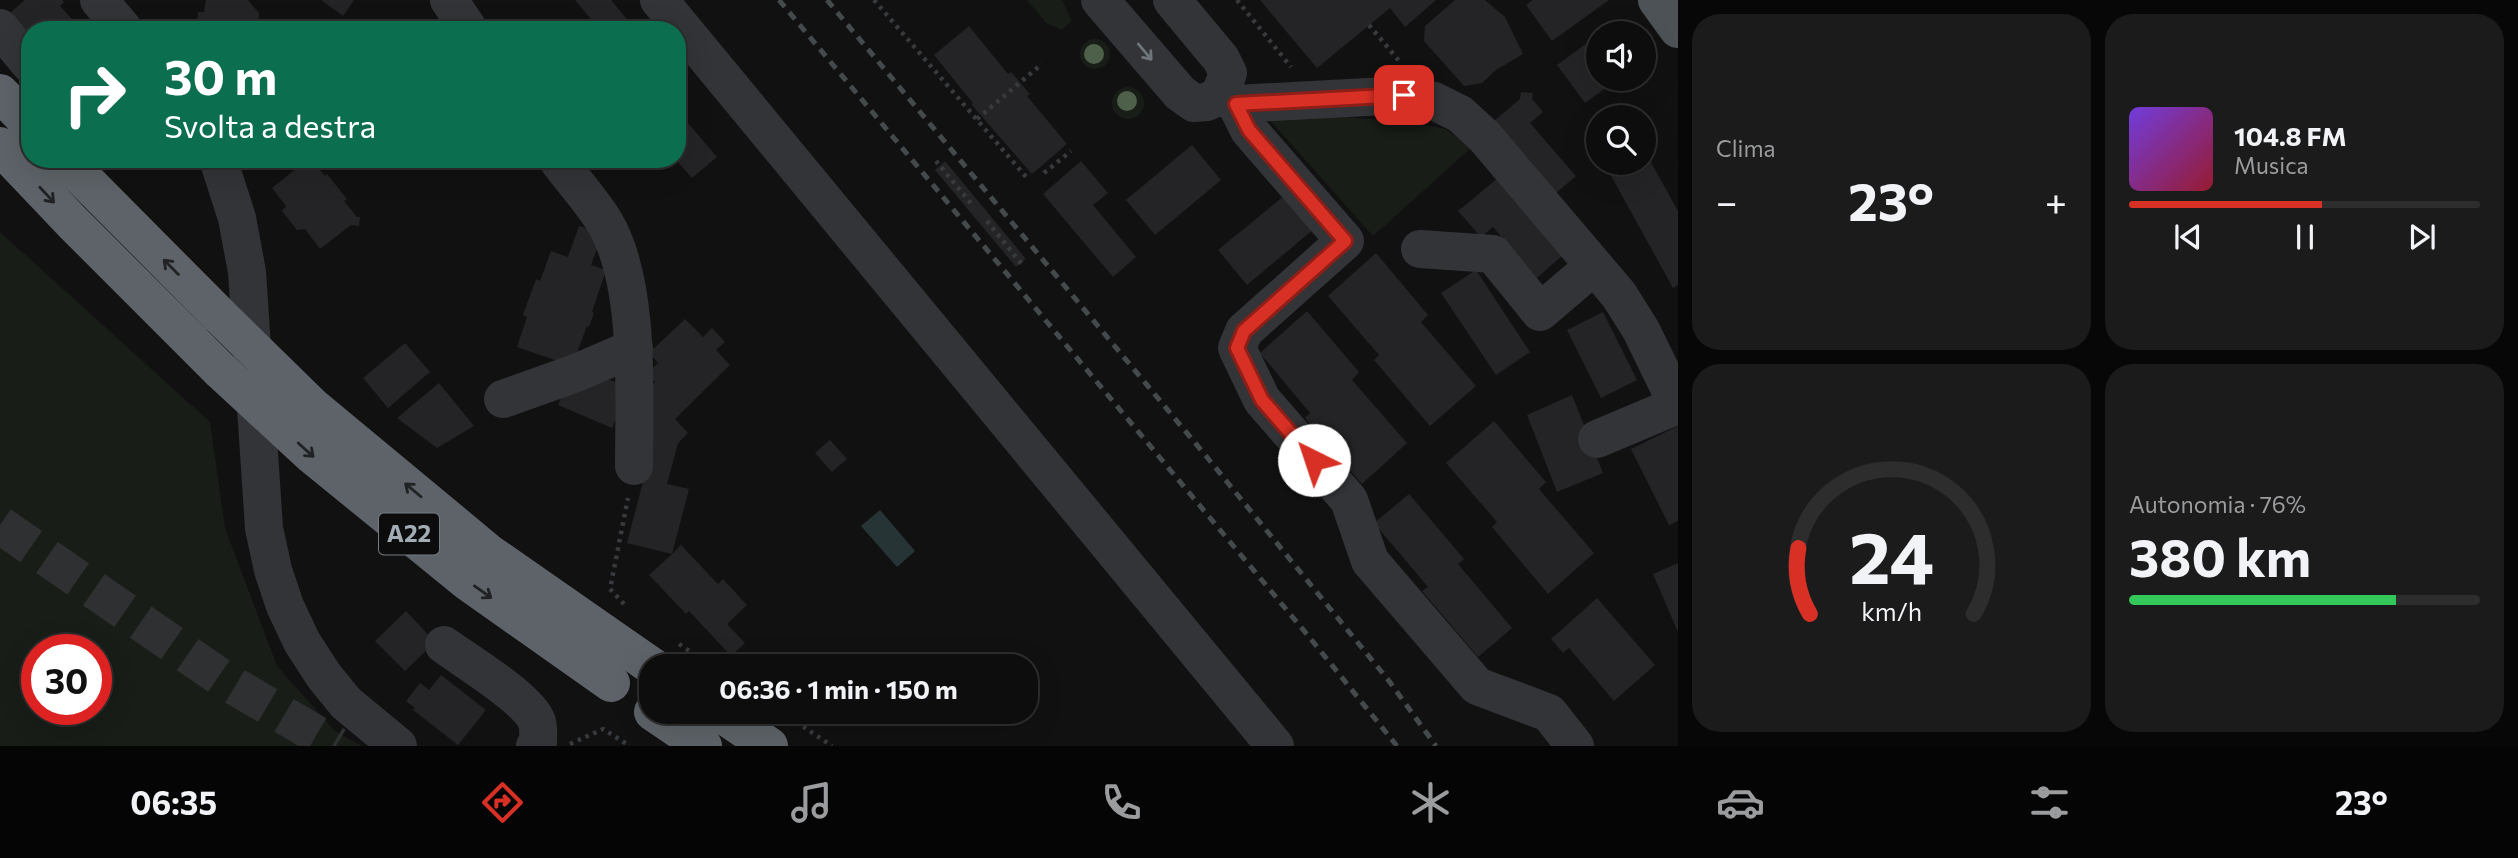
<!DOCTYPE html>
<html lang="it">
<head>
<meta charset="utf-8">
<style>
  :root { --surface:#0d0d0e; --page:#1b1b1c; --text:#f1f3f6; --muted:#9a9c9e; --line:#2d2d2e; --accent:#d93025 }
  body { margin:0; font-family:Commissioner,sans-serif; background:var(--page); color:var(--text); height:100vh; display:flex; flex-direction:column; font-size:26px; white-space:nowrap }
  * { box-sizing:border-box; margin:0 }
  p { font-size:23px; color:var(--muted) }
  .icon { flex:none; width:38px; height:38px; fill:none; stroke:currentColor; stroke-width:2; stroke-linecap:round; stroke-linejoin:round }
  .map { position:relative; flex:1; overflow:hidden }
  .panel { display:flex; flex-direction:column; gap:14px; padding:14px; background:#070708; width:840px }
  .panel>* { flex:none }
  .guide { position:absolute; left:21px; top:21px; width:665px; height:147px; border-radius:28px; box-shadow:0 7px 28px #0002,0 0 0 2px var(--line); background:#0b6e4f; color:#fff; overflow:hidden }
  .buttons { position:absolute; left:1586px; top:21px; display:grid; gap:14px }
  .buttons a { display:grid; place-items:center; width:70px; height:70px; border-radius:50%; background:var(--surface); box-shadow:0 7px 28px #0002,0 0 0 2px var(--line); font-size:35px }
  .speed { position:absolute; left:21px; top:634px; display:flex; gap:14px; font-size:35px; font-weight:700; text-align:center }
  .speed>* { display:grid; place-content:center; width:91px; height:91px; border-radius:50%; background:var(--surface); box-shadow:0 7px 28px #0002,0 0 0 2px var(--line); line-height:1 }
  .speed .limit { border:10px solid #d22; background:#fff; color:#111 }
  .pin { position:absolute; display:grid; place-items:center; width:60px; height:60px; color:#fff; margin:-30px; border-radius:14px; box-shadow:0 4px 10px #0006 }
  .me { position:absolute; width:77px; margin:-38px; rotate:319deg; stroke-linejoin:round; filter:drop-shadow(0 0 5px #0008) }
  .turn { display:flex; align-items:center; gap:24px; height:147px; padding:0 28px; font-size:32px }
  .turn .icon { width:91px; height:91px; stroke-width:2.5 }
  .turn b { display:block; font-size:49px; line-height:60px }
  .big { font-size:52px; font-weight:700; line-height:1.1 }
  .panel .card { flex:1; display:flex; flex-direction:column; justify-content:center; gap:10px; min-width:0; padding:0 24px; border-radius:28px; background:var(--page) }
  .panel .dial { align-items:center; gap:0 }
  .dial svg { height:182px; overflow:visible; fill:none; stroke:var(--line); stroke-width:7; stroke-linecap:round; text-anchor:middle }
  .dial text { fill:var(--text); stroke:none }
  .song { display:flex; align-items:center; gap:21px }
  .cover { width:84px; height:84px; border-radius:10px; background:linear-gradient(135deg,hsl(260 70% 55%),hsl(350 70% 35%)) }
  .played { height:7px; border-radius:4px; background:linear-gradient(90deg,var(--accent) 55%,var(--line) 55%) }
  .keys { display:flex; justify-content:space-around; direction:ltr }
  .heat { display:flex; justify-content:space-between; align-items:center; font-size:38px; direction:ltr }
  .charge { height:10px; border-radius:5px; background:linear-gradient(90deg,#34c759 76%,var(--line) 0) }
  .panel .tiles { flex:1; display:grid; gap:14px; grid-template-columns:repeat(2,1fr) }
  .trip { position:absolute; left:639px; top:654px; width:399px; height:70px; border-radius:28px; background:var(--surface); box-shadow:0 7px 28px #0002,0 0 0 2px var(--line); font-weight:700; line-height:70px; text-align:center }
  .dock { display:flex; height:112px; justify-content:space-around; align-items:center; background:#050506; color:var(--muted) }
  .dock .icon { width:49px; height:49px }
  .dock .current { color:var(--accent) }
  .dock b { font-size:32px; color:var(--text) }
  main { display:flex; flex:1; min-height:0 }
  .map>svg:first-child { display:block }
</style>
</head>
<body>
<main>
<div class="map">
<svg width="1678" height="746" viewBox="0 0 1678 746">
  <rect width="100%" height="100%" fill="#111112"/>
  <path fill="#181d17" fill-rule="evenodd" d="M1027,0H1062L1072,21L1062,30L1046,23Z
    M1080 54a15 15 0 1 1 30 0a15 15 0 1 1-30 0Z
    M1112 103a16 16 0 1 1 32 0a16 16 0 1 1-32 0Z
    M1300,114L1412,122L1445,129L1471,148L1373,236L1268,118Z
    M0,232L210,422L225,528L277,666L335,731L362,746H0ZM96,649V709H37V649Z"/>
  <path fill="#273436" d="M880,510L915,551L897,567L861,526Z"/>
  <path fill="#242426" d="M25,0H62L64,2L60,6L72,19L59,30H30V34L11,12Z
    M248,0L259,13L258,27L261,30L197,27L198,12H204L206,0Z
    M321,0H354L343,16Z
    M575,0H611L636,30H600Z
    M1260,0H1436L1405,27L1390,8L1317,68Z
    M1455,0H1485L1505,17L1523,54L1496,70L1482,83L1464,86L1424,41L1425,26Z
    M1533,0H1609L1552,41L1526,5Z
    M1616,23L1623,33H1601Z
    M969,26L1008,74L1011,72L1030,94L1027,96L1067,144L1032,174L971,104L973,103L934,55Z
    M1598,35V79L1606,88L1585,103L1557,65Z
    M1521,92L1533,93L1532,99L1543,112L1530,123L1576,176L1556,193L1494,121L1520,99Z
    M677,110L717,157L692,178L677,161Z
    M1192,145L1221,180L1155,235L1126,200Z
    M1643,148L1678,211V285L1673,288L1604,163H1643Z
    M308,159H312L325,176L327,174L347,199L344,201L357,217H360L359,226L351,225L320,249L305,229L297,230L282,211L286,206L272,188Z
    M945,161L1026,259L1016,267L935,170Z
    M1081,161L1108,193L1093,205L1136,257L1113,277L1043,194Z
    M1498,178L1564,254L1537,278L1493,227L1481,237L1458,211Z
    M1285,195L1314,229L1247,285L1218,250Z
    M579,226L603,233L591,265L606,270L592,312L594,313L589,327L587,326L572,366L517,347L527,317L523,315L536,279L540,281L551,251L568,257Z
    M1376,253L1428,315L1421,322L1476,386L1430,426L1374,360L1379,355L1328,296Z
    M1476,270L1530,352L1496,375L1441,293Z
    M1307,311L1359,372L1352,380L1407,443L1362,484L1305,418L1310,413L1260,353Z
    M1603,312L1637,380L1601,398L1567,330Z
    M685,319L703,337L712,328L725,342L716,350L730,365L675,419L688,433L678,443L667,484L689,489L672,554L681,545L718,584L723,579L747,605L727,624L745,643L731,656L689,611L686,614L649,575L672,554L627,543L644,478V392L655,382L647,374L658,363L649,353Z
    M405,343L430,372L388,408L363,378Z
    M596,374L629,388L612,428L558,405L567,385Z
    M439,383L474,426L437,448L397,418Z
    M1572,395L1603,473L1557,492L1527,415Z
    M1494,421L1546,482L1539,489L1594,553L1548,594L1492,527L1497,522L1446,463Z
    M1678,426V521L1669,525L1631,449Z
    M830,440L847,459L832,472L815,453Z
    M1409,494L1464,559L1458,564L1512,628L1478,657L1422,591L1428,587L1374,523Z
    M1678,563V632L1653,574Z
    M1597,598L1655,665L1614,701L1569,648L1563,653L1551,639Z
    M406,611L435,642L405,671L375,641Z
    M441,675L486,710L458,745L413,710L415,708L406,701L420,683L429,690Z"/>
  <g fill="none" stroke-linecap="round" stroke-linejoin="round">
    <path stroke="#2e3032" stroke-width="38" stroke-dasharray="38 19" stroke-linecap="butt" d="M0,525L226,681L336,746"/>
    <path stroke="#383b3e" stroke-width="4.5" stroke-dasharray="3.5 5" stroke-linecap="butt" d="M874,0L1027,178
      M1237,0L1291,67
      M1369,25L1400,62
      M977,119L1042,64
      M936,161L974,207
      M1044,173L1071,151
      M987,221L1024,267
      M624,604L610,589L628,498
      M679,644L713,667
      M789,717L832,746
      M570,744L603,729L630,746"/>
    <path stroke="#323437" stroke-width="38" d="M99,0L124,30
      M449,0L469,30
      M659,0L1275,746
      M1100,0L1180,93L1194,103L1207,102L1220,95L1228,73L1221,59L1172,0
      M0,28L30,64
      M1220,95L1236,104L1404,95L1434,101L1460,114L1484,136L1619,295L1641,330L1678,406
      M1236,104L1249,130L1345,241L1244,331L1237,348L1262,400L1349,500L1370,561L1477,686L1549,713L1575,746
      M218,159L237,218L247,272L264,528L273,570L285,606L302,642L324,676L346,703L398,746
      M557,159C572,180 592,201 605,223C641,284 634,397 634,466
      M1420,249L1493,254L1540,312L1594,266
      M503,399L576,373L634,348
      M1597,439L1678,405
      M444,645C466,661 529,699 537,722C539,729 538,737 538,744L535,746"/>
    <path stroke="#4d5256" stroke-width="38" d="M1657,0L1678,29"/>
    <path stroke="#5d6368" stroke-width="38" d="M0,93L30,124
      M0,146L72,222L220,370
      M64,159L219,315
      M604,633L653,667
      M653,712L703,746
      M719,712L769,746"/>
    <path stroke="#44494c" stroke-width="5" stroke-dasharray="9 7" stroke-linecap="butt" d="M779,0L1310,638L1397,746
      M827,0L1206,456L1389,681L1436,746"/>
    <path stroke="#5d6368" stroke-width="38" d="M219,315L312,406L489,553L604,633
      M220,370L312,455L468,582L611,683"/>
  </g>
  <g fill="#4e5f4a">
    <circle cx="1094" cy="54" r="10"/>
    <circle cx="1127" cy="101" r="10"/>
  </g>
  <defs><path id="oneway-shaft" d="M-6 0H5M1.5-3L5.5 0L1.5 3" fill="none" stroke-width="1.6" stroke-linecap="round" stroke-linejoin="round" transform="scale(1.75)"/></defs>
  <use stroke="#6f767b" href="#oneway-shaft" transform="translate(1145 52) rotate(50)"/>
  <g stroke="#202224">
    <use href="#oneway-shaft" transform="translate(47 195) rotate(47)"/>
    <use href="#oneway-shaft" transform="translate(171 267) rotate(-135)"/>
    <use href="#oneway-shaft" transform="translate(306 450) rotate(42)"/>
    <use href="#oneway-shaft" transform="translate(413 490) rotate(-140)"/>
    <use href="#oneway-shaft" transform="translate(483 592) rotate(35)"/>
  </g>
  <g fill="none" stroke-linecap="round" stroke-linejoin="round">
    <defs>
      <path id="route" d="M1314,460L1262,400L1237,348L1244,331L1345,241L1249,130L1236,104L1404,95"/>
    </defs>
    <use href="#route" stroke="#8d1f18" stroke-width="18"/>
    <use href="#route" stroke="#d93025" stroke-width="12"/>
  </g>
  <g text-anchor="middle" stroke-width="7" stroke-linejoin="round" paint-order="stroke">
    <rect fill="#0c0c0d" stroke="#747c81" stroke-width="2" x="379" y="513.5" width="60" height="41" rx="5"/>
    <g font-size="24" font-weight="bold" fill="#a1acb3">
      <text x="409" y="542">A22</text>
    </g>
  </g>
</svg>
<div class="buttons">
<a><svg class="icon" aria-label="sound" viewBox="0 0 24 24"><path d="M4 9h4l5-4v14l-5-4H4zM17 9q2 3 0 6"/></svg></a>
<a><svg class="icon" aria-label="search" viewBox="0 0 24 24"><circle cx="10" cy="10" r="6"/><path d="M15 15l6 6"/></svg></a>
</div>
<div class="speed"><div class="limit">30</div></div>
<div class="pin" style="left:1404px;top:95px;background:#d93025"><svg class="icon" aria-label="arrive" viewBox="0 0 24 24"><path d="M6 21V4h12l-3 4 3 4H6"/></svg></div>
<svg class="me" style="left:1314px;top:460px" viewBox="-20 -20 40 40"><circle r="19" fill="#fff"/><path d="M0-13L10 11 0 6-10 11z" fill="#d93025"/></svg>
<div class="trip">06:36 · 1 min · 150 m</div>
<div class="guide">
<div class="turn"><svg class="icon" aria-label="right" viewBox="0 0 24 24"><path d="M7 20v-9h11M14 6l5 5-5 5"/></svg><div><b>30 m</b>Svolta a destra</div></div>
</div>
</div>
<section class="panel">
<div class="tiles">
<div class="card"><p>Clima</p>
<div class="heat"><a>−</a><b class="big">23°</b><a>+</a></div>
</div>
<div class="card">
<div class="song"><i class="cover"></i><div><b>104.8 FM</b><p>Musica</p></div></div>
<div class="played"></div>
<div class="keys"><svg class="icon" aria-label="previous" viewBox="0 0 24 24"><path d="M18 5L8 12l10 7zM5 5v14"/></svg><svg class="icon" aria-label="pause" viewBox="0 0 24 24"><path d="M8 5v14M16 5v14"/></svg><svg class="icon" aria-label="next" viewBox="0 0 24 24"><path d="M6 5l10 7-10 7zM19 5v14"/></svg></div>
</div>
<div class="card dial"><svg viewBox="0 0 100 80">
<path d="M14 69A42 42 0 1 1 86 69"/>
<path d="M14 69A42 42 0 0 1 9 40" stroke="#d93025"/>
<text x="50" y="56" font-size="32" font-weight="700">24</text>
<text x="50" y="72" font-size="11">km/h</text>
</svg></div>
<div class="card"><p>Autonomia · 76%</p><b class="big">380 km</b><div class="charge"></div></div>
</div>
</section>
</main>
<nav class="dock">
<b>06:35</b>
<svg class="icon current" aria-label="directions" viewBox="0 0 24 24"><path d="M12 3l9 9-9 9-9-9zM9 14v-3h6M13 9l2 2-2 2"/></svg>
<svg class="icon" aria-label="music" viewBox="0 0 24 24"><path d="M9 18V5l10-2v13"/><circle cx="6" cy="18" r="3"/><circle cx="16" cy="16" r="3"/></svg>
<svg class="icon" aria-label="phone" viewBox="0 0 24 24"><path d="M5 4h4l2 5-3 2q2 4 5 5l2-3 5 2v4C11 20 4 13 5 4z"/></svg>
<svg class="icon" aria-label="climate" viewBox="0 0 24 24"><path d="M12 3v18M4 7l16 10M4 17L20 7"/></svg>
<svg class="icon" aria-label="car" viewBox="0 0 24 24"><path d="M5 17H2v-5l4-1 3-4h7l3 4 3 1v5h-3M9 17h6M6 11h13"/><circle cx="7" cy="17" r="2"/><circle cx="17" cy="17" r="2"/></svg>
<svg class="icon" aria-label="filters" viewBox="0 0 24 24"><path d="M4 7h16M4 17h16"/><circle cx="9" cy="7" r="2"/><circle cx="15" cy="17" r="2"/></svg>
<b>23°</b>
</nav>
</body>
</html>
